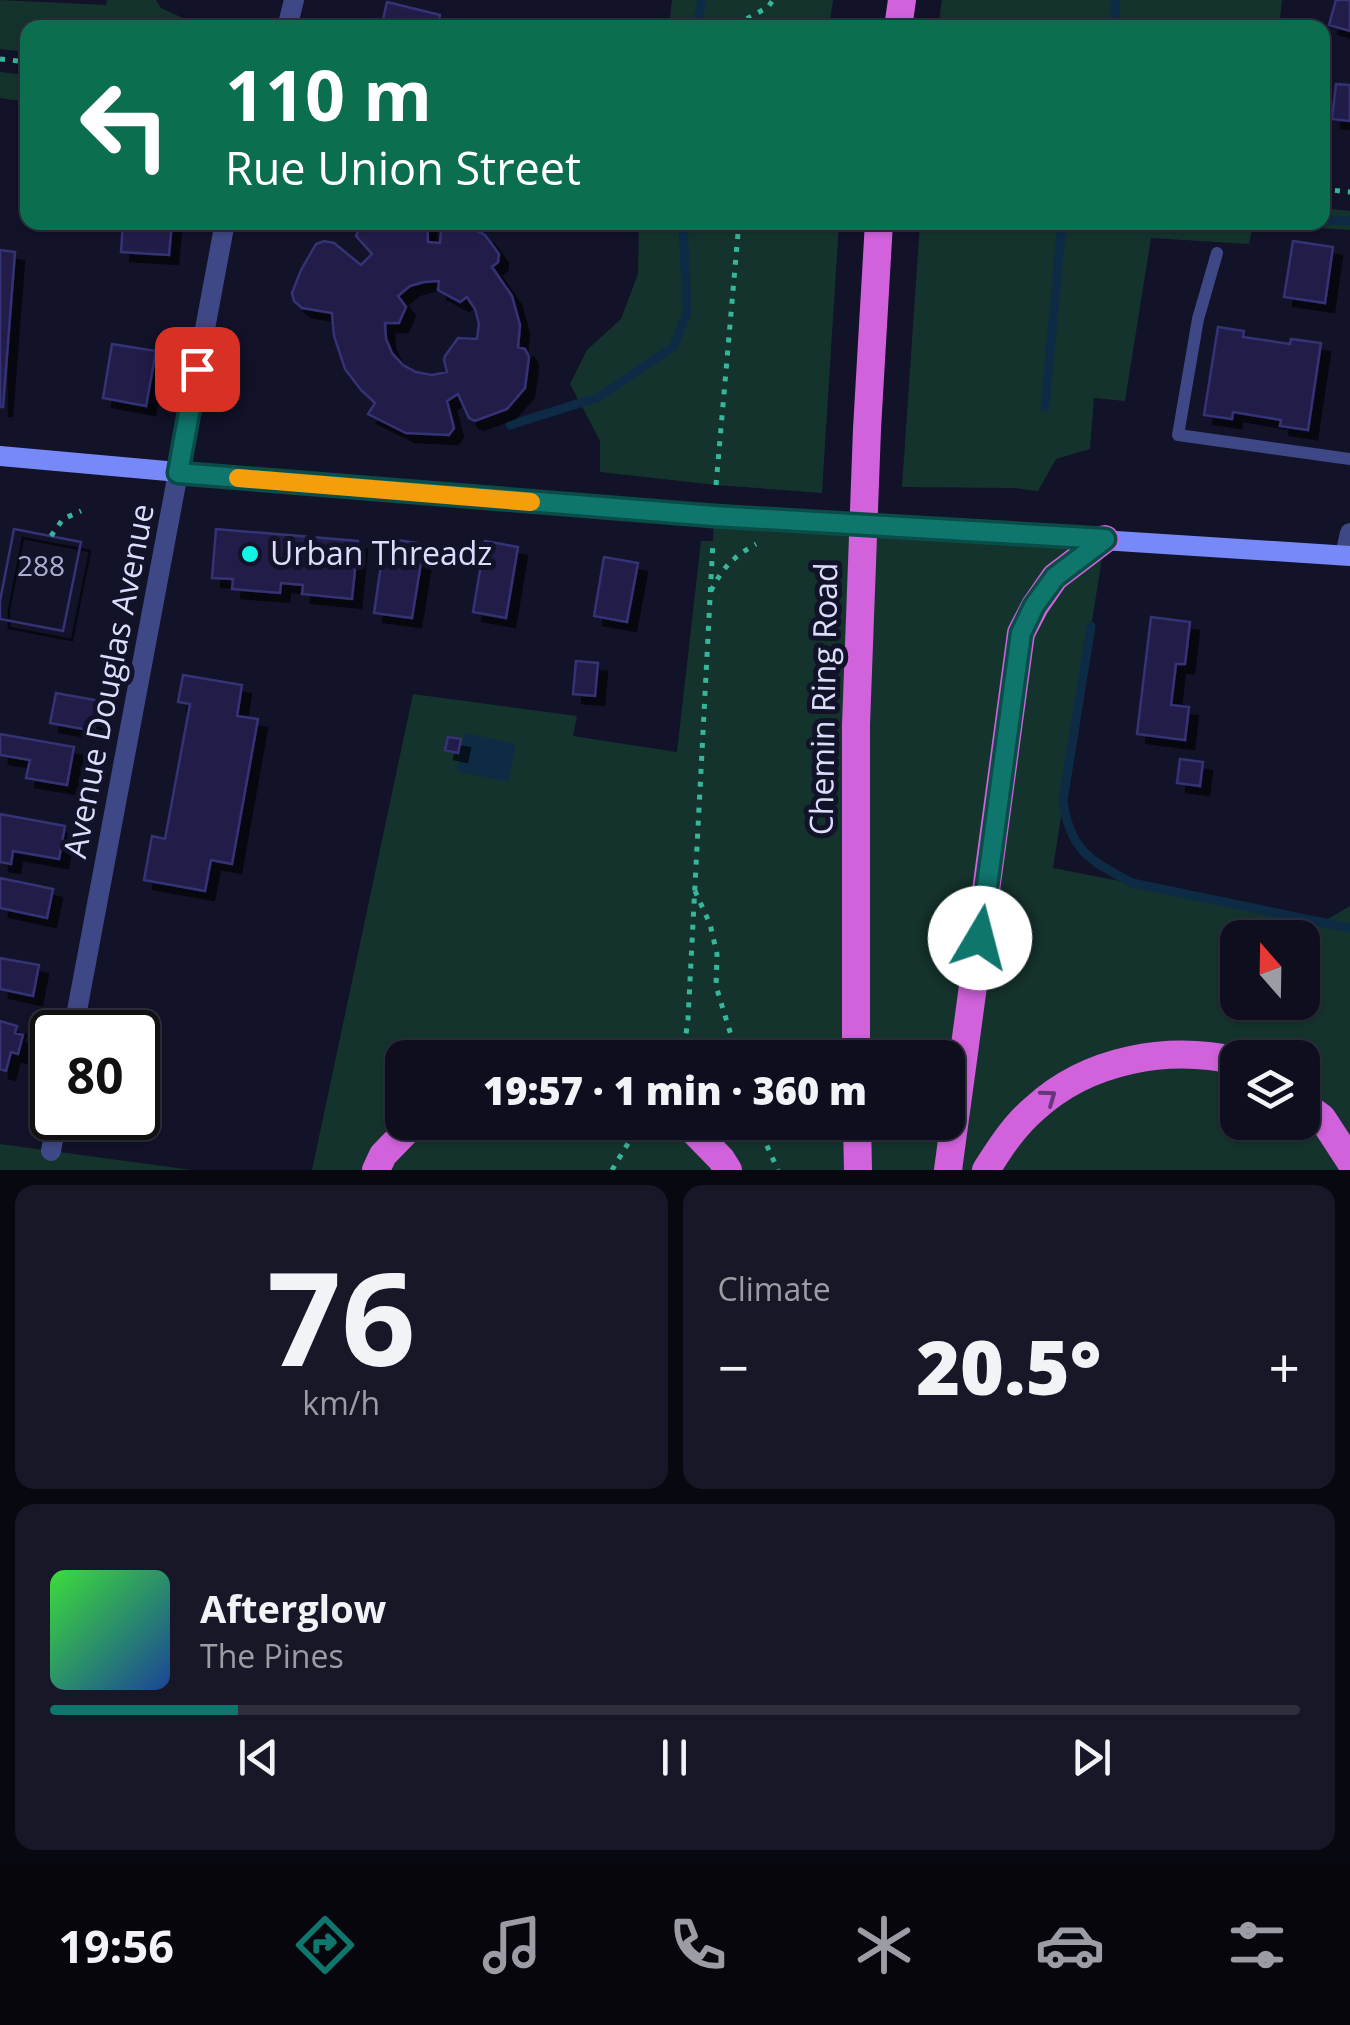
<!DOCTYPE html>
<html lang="en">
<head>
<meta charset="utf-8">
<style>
  :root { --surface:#0e0e1f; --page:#171728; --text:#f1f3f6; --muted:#9b9ca4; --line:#2e2e3d; --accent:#0f766e }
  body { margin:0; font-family:"Open Sans",sans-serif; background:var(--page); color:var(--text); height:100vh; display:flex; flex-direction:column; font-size:38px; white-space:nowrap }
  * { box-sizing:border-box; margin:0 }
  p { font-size:32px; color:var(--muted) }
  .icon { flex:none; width:55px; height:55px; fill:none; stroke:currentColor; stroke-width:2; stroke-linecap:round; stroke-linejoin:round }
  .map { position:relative; height:1170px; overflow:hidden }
  .panel { display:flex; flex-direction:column; gap:15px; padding:15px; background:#080811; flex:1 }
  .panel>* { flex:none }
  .top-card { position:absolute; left:20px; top:20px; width:1310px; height:210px; border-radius:20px; box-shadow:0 2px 8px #0004,0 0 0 2px var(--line); background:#0b6e4f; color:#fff; overflow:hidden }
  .needle { width:65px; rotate:340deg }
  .tools { position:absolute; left:1220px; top:920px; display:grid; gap:20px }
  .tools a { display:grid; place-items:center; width:100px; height:100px; border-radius:20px; background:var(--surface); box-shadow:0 2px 8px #0004,0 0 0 2px var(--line); font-size:50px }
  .speed { position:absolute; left:30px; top:1010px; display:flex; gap:20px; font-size:50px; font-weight:700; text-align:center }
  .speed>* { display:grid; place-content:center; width:130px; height:130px; border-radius:50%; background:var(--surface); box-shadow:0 2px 8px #0004,0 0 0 2px var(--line); line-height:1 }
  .speed .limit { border:5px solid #111; border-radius:15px; background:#fff; color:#111 }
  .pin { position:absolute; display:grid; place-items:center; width:85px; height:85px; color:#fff; margin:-42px; border-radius:20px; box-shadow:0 5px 15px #0006 }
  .me { position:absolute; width:110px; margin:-55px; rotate:8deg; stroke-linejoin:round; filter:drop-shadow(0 0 8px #0008) }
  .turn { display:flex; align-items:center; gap:35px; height:210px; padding:0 40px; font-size:45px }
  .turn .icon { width:130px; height:130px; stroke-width:2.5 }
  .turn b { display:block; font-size:70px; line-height:85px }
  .big { font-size:75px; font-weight:800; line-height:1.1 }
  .panel .tile { flex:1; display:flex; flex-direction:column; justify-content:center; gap:15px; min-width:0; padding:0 35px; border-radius:20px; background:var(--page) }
  .panel .dial { align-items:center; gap:0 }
  .dial b { font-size:130px; line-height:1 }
  .song { display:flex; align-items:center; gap:30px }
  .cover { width:120px; height:120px; border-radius:15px; background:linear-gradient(135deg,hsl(120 70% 55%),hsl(220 70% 35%)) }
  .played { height:10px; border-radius:5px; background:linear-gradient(90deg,var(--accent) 15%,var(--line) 15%) }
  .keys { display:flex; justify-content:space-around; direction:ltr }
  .heat { display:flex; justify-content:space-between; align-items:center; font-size:55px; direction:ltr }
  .panel .tiles { flex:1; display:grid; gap:15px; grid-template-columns:1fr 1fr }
  .tile:last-child { grid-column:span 2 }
  .trip { position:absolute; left:385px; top:1040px; width:580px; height:100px; border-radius:20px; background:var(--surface); box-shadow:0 2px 8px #0004,0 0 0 2px var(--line); font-weight:800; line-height:100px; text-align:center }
  .menu { display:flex; height:160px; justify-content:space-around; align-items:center; background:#06060c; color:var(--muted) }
  .menu .icon { width:70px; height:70px }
  .menu .active { color:var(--accent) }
  .menu b { font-size:45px; color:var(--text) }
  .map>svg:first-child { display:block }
</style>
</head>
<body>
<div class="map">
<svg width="1350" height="1170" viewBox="0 0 1350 1170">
  <defs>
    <filter id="shadow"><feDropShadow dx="9" dy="9" stdDeviation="0" flood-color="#0009"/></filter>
  </defs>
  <rect width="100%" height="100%" fill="#121229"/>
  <path fill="#15332d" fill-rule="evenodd" d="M0,0L106,5L107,0H156L161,8L202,27L28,28L27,52L0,49Z
    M672,0H833L829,27H669Z
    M942,0H1282L1279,27H938Z
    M0,72L27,75V102L0,98Z
    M1323,208L1350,211V230L1253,224L1249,244L1151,238L1125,401L1094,398L1090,449L1056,459L1038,491L1015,488L902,487L920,223L1322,222Z
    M639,223H839L822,493L716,485L600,472V441L570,384L587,350L621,319L638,274Z
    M714,515L1105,539L1053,868L1324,921L1350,906V1170H312L413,694L577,716L573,736L677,752L701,541H713ZM1238,938H1302V1002H1238ZM402,1058H948V1122H402ZM1238,1058H1302V1122H1238Z
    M0,1144L192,1170H0Z"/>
  <path fill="#0e2b46" d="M465,733L516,744L508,782L457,771Z"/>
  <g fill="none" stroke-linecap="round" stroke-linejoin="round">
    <path stroke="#0e2b46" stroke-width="9" d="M1115,0V28
      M697,28L702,0
      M1322,220L1350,221
      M1045,407L1062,222
      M510,425L599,397L674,346L687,312L683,222
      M1091,626L1063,801C1070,851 1091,861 1132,883L1350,928"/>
  </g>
  <path fill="#201f49" stroke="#343274" stroke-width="2.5" fill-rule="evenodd" filter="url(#shadow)" d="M1336,0H1350V31L1329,25Z
    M387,2L440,15L437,28H381Z
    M1336,84L1350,85V121L1332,119Z
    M123,222H172L169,255L121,252Z
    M366,222H427L428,242L440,243L441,231L448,228L477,231L485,235L499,254L498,262L492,267L512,296L520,325L518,347L525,349L529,357L525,388L507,409L475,421L469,418L458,394L447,401L454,428L449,435L406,433L368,414L375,403L361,390L345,369L334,336L332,313L302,308L294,301L292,293L301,270L316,244L324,241L334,243L361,265L372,254L356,236L359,228ZM439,281L438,290L460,302L467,297L475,309L479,324L477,339L458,338L445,356L444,360L447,372L432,375L416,372L403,365L392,353L386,339L385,323H399L406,307L398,296L410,286L424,282Z
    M1293,241L1333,247L1325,303L1284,297Z
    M0,250L15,252L3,407H0Z
    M1218,327L1244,331L1243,337L1290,344L1291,339L1321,343L1308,430L1280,426L1281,420L1233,412L1232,419L1204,415Z
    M112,344L156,351L146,406L103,398Z
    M14,529L81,542L63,631L0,619V601Z
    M14,529L81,542L63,631L0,619V601Z
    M216,529L358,541L352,599L302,594L303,585L281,583L280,593L232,589L233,579L212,578Z
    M385,538L424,544L412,618L374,613Z
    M485,541L518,547L506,618L473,612Z
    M604,557L638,563L627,622L594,616Z
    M1151,617L1190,622L1185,664H1176L1171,705L1189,707L1185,740L1137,734Z
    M576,661L598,663L595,696L573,694Z
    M183,675L242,685L237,716L258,719L232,864L211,860L205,891L144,880L152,836L165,839L190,704L178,702Z
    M56,693L100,701L94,731L50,723Z
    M0,734L74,747L67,785L26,778L30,760L0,755Z
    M448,737L461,739L458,753L445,750Z
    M1180,759L1203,762L1200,786L1177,783Z
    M0,814L65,826L59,859L13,851L11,864L0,862Z
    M0,878L53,889L47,918L0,908Z
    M0,958L39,965L33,996L0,989Z
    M0,1021L17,1026L15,1033L23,1035L18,1054L11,1052L6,1071L0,1069Z"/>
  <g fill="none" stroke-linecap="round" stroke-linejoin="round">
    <path stroke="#36b69a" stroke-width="5" stroke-dasharray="5 8" stroke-linecap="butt" d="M743,28L741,22L768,7L773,0
      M0,59L28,62
      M1322,189L1350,192
      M716,485L739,222
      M51,536L63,519L81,511
      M711,591C722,568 733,557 756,544
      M695,891L710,924L717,954L716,986L738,1058
      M678,1058L686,1034L688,1019L713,541
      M756,1122L778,1170
      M612,1170L639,1125"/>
    <path stroke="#3f4886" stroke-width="12" d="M1217,253L1198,319L1178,435L1350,459"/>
    <path stroke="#3f4886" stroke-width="20" d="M1345,555L1350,533
      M73,1032L178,473
      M51,1151L57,1118"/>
    <path stroke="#3f4886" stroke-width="20" d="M287,28L294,0
      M178,473L225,222"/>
    <path stroke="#7789f9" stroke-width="20" d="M0,456L457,497L714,515L1350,556"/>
    <path stroke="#d162dc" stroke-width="28" d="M898,28L902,0
      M856,1058V725L867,429L879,222
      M1302,1103L1322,1118L1350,1161
      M685,1122L721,1159L728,1170
      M857,1122L858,1170
      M376,1170L383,1155L415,1122
      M948,1170L1021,633L1035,606L1055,577L1105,539
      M986,1170C1000,1148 1014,1126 1034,1109C1088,1059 1168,1045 1238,1061"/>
  </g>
  <defs><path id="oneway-chevron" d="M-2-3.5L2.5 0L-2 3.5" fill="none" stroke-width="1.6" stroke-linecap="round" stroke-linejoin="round" transform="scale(2.5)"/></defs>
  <use stroke="#68367a" href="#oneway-chevron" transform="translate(1049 1097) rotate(-36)"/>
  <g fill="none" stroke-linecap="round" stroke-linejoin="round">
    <defs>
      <path id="route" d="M197,369L178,473L714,516L1105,539L1055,577L1034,606L1021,633L980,938"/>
    </defs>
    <use href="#route" stroke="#0a4d48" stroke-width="25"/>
    <use href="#route" stroke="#0f766e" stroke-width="18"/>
    <path stroke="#f59e0b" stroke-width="18" d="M238,478L531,502"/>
  </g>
  <circle fill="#11f4e6" stroke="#121229" stroke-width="4" cx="250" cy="554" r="10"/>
  <g text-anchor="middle" stroke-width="10" stroke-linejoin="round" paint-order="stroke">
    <g font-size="28" fill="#acaed0">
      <text x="41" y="576">288</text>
    </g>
    <g font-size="32" fill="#dbddfd" stroke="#121229" text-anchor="start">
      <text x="270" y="565">Urban Threadz</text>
    </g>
    <g font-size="32" fill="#dbddfd" stroke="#121229">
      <text transform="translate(109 681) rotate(-79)" y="11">Avenue Douglas Avenue</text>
      <text transform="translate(824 699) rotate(-89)" y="11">Chemin Ring Road</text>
    </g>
  </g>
</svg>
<div class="tools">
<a><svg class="needle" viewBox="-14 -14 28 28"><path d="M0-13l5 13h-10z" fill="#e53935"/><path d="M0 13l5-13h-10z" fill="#9b9ca4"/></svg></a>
<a><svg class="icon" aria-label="layers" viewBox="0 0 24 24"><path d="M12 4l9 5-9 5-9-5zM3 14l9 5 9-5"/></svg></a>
</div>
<div class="speed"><div class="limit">80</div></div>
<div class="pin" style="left:197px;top:369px;background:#d93025"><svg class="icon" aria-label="arrive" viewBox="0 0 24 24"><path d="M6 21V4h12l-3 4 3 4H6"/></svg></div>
<svg class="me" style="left:980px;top:938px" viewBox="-20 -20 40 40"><circle r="19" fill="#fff"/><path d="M0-13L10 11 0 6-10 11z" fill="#0f766e"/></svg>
<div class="trip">19:57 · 1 min · 360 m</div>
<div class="top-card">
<div class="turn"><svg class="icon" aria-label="left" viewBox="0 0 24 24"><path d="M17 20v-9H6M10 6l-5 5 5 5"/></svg><div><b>110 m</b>Rue Union Street</div></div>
</div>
</div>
<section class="panel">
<div class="tiles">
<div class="tile dial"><b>76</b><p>km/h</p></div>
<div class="tile"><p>Climate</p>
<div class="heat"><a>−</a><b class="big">20.5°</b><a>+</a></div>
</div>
<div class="tile">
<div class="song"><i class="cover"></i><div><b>Afterglow</b><p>The Pines</p></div></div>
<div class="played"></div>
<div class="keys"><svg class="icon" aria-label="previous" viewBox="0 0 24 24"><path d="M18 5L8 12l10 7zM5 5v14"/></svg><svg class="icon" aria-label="pause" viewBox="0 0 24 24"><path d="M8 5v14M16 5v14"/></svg><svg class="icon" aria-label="next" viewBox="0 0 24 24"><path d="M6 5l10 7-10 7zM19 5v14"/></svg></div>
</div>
</div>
</section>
<nav class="menu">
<b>19:56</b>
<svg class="icon active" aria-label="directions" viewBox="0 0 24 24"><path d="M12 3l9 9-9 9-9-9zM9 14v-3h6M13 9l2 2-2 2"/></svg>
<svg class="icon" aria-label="music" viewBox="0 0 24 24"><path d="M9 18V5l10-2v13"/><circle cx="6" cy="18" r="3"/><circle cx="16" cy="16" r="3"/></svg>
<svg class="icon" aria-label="phone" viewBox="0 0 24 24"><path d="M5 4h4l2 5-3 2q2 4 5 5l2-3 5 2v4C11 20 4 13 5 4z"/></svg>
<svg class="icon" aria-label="climate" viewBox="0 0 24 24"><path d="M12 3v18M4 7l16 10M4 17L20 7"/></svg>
<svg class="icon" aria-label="car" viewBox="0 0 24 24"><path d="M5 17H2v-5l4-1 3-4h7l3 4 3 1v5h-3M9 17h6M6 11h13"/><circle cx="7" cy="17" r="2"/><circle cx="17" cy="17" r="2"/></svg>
<svg class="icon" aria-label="filters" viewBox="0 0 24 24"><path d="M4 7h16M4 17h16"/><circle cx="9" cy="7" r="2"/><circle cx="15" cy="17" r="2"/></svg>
</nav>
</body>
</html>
